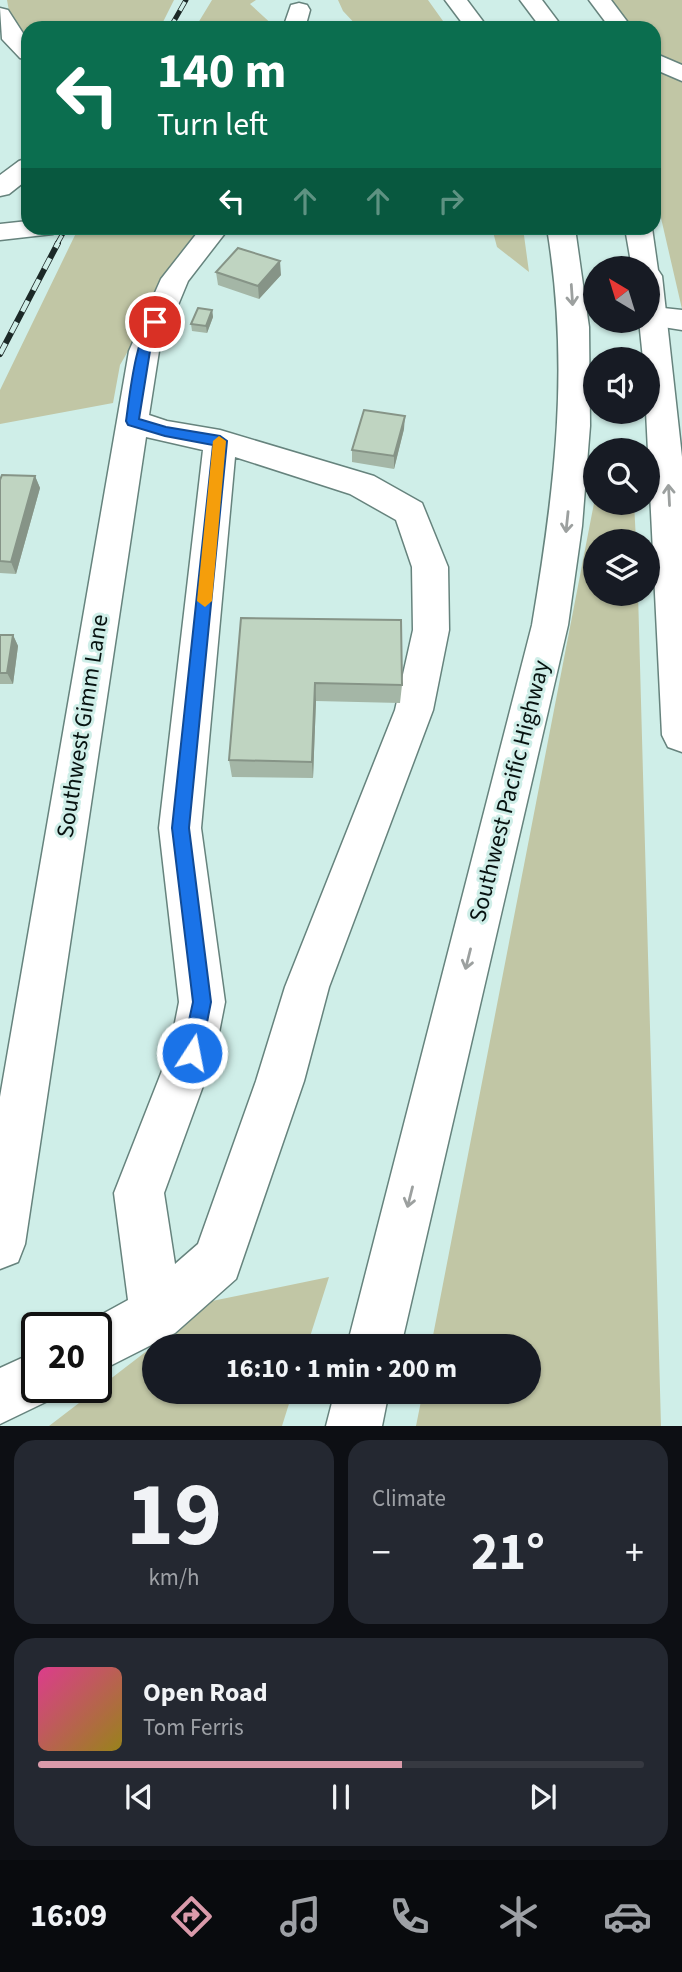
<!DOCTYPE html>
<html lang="en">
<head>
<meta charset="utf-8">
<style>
  :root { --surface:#171b24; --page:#242831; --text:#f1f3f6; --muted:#9ea1a6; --line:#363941; --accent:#da9aaa }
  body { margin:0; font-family:"Source Sans 3",sans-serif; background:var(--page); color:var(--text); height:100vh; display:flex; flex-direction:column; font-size:26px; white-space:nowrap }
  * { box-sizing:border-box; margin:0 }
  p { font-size:23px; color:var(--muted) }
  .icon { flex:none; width:38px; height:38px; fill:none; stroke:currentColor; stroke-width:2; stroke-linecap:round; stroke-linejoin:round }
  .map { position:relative; height:1426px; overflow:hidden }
  .panel { display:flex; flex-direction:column; gap:14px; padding:14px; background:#0d0f14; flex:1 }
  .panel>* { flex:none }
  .top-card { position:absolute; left:21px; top:21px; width:640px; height:214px; border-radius:21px; box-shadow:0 2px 5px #0004; background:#0b6e4f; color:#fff; overflow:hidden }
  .needle { width:46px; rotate:322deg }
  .fabs { position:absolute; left:583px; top:256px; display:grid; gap:14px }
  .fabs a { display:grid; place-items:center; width:77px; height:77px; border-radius:50%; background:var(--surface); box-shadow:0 2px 5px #0004; font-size:35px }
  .speed { position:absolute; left:21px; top:1312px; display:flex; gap:14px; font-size:35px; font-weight:700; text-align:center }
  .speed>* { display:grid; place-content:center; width:91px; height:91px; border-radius:50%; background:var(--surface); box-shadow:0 2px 5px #0004; line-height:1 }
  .speed .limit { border:4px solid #111; border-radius:10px; background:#fff; color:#111 }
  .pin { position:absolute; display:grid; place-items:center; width:60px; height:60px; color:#fff; margin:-30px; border:4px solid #fff; border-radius:50%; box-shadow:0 2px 7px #0007 }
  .me { position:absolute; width:77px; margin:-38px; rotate:11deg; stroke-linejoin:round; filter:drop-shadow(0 0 5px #0008) }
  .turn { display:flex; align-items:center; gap:24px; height:147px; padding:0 21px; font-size:32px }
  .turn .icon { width:91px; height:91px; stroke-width:2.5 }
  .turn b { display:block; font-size:49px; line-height:60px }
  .lanes { display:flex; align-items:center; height:66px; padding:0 21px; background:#0003; justify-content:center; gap:35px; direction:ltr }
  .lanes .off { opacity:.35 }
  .big { font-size:52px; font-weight:700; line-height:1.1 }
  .panel .tile { flex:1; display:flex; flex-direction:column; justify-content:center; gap:10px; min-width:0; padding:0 24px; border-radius:21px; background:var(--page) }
  .panel .dial { align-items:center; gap:0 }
  .dial b { font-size:91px; line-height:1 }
  .song { display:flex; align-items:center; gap:21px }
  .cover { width:84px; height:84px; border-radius:10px; background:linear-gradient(135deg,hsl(330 70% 55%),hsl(50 70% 35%)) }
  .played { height:7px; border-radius:4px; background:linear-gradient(90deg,var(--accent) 60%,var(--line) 60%) }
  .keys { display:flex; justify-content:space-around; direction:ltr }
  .heat { display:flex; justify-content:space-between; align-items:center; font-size:38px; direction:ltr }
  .panel .tiles { flex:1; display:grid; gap:14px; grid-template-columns:1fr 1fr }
  .tile:last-child { grid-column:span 2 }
  .trip { position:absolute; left:142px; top:1334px; width:399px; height:70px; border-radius:35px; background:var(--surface); box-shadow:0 2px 5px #0004; font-weight:700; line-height:70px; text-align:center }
  .tabs { display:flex; height:112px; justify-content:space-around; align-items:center; background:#090b0e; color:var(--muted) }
  .tabs .icon { width:49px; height:49px }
  .tabs .active { color:var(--accent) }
  .tabs b { font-size:32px; color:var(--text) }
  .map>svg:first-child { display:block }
</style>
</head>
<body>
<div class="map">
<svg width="682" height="1426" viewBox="0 0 682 1426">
  <rect width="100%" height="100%" fill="#cfeee8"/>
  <path fill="#c1c6a5" d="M7,0H174L160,28H28V36L11,22Z
    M212,0H256L250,4L276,28H195Z
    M338,0H428L448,28H359L343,11Z
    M608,0H682V66L655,53L654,28H630Z
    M654,67L682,81V309L655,192Z
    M91,228H199L120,365L113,403L0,424V390L77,231Z
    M492,228H523L529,272L497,247Z
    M595,498V502H634L636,541H595V593H638L661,1426H416L423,1391H528V1346H431Z
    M329,1277L307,1346H154V1391H293L282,1426H49L212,1301Z"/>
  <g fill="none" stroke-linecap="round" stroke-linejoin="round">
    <defs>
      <path id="minor" d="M589,0H611L632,28H610Z
        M299,3L307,5L310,10L305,28H283L291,5Z
        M0,8L8,10L28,41V60L20,58L2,39Z
        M654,53L682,65V81L654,69Z
        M28,158V179L9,194L0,196V175L19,161Z
        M28,221V228H57L53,234L0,240V224Z
        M201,228H229L188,281L159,351L149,415L167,421L220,430L374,476L422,503L448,567L449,630L433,710L329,987L304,1081L236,1279L175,1333L96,1373V1328H77L128,1300L114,1193L169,1053L179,1002L159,828L203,450L146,437L25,1244L18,1262L0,1269V1097L129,351L161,279ZM235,457L350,494L396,520L412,567L413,630L395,710L285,987L256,1081L198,1244L175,1264L164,1193L215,1053L225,1002L201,828Z
        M654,307L682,310V330L644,324L641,320H648V309Z
        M37,1351V1388H60L56,1397L0,1424V1368Z"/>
      <path id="highway" d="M445,0H467L488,28H466Z
        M520,0H542L563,28H541Z
        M547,228H575L589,327L590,426L582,526L568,625L401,1346H347L532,625C555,488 570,367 547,228Z
        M625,228H652L658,270L662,276L682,457V752L668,747L662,735L646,411L648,359H643L639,320H648V268H632Z
        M335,1391H389L382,1426H326Z"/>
    </defs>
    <use href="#minor" stroke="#66837d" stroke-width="3"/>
    <use href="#highway" stroke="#66837d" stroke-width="3"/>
    <use href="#minor" fill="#fff" fill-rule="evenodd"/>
    <use href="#highway" fill="#fff" fill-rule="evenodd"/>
    <defs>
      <path id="rail-far1" d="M170,28L186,0
        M57,244L66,228"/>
      <path id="rail" d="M0,354L58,243"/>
    </defs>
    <use href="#rail-far1" stroke="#1c2927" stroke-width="5"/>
    <use href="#rail" stroke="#1c2927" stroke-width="6"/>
    <use href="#rail-far1" stroke="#cfeee8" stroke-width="3.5" stroke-dasharray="10" stroke-linecap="butt"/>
    <use href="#rail" stroke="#cfeee8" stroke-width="4.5" stroke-dasharray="12" stroke-linecap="butt"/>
  </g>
  <path fill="#a4b6a6" d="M216,272L281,275L259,299L218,285Z
    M212,310L213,317L207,333L192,331L191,324Z
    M404,429L394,469L352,462V450Z
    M35,476L40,488L16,574L0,573V480Z
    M241,618L402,685L400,703L316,701L313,778L232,777L229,760Z
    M0,635H13L18,646L13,684H0Z"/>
  <path fill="#869487" d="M280,261L281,275L259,299L258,286Z
    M212,310L213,317L207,333L206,326Z
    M405,416L404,429L394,469V456Z
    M35,476L40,488L16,574L11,562Z
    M13,635L18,646L13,684L7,673Z
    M315,683L316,701L313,778L312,762Z"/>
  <path fill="#bfd4c1" stroke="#869487" stroke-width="2" d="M238,248L280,261L258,286L216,272Z
    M198,308L212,310L206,326L191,324Z
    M364,410L405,416L394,456L352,450Z
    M2,475L35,476L11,562L0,561V480Z
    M241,618L401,620L402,685L315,683L312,762L229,760Z
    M0,635H13L7,673H0Z"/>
  <defs><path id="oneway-shaft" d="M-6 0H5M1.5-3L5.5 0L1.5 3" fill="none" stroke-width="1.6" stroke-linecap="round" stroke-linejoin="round" transform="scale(1.75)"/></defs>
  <g stroke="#9ca09f">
    <use href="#oneway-shaft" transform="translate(572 295) rotate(86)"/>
    <use href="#oneway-shaft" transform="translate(669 495) rotate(-93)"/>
    <use href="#oneway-shaft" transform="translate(567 522) rotate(96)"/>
    <use href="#oneway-shaft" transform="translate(468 959) rotate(104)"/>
    <use href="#oneway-shaft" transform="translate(410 1197) rotate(104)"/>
  </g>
  <path fill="#1a73e8" stroke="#114b97" stroke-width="2" d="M155,318L161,322L150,351L139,419L166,427L220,436L227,441L189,828L211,1002L201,1053L199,1060L192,1063L185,1060L182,1053L193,1002L172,828L213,445L165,436L128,425L126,421C129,401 136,327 155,318Z"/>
  <path fill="#f59e0b" d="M219,436L226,441L212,601L205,607L197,601L213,441Z"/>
  <g text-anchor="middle" stroke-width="6" stroke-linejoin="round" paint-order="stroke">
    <g font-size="24" fill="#071210" stroke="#cfeee8">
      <text transform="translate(82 726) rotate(-81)" y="8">Southwest Gimm Lane</text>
      <text transform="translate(509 791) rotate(-76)" y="8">Southwest Pacific Highway</text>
    </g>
  </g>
</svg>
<div class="fabs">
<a><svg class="needle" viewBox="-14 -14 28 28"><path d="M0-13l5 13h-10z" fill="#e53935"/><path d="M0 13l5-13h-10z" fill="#9ea1a6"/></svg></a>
<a><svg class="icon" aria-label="sound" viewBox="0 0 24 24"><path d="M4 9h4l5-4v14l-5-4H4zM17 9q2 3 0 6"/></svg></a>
<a><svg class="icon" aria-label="search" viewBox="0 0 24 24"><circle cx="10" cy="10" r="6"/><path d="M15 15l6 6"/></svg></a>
<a><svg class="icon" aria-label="layers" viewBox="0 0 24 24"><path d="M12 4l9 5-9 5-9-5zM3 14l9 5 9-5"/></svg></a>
</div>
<div class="speed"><div class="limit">20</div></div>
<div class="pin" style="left:155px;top:322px;background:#d93025"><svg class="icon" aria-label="arrive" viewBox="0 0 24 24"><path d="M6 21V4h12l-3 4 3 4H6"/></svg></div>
<svg class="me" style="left:192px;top:1053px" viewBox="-20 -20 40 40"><circle r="17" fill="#1a73e8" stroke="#fff" stroke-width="3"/><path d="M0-11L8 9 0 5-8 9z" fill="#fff"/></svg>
<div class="trip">16:10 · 1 min · 200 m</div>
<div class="top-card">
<div class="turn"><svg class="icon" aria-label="left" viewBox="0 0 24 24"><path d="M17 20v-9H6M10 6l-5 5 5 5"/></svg><div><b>140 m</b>Turn left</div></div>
<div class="lanes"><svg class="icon" aria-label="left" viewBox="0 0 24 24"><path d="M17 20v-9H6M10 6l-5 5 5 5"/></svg><svg class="icon off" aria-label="ahead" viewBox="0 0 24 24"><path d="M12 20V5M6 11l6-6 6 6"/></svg><svg class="icon off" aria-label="ahead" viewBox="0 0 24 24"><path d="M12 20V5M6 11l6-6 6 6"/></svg><svg class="icon off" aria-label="right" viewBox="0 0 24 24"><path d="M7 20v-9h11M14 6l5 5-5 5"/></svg></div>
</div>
</div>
<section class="panel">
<div class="tiles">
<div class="tile dial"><b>19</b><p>km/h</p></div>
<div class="tile"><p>Climate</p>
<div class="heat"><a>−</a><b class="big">21°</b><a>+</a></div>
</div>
<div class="tile">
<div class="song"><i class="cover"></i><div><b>Open Road</b><p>Tom Ferris</p></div></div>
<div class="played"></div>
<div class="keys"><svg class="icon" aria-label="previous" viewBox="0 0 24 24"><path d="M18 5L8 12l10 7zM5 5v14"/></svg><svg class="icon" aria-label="pause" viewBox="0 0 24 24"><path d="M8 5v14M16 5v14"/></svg><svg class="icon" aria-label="next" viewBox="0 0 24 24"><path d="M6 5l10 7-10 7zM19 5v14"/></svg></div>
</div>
</div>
</section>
<nav class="tabs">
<b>16:09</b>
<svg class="icon active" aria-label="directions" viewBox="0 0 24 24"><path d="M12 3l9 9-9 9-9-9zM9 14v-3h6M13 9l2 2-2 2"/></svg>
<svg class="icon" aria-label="music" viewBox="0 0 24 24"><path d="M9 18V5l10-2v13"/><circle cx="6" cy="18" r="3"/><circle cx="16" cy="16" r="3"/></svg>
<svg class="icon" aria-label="phone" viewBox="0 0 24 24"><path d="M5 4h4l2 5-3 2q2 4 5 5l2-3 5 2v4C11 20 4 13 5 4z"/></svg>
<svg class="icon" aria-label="climate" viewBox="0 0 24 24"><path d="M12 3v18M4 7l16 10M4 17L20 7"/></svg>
<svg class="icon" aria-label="car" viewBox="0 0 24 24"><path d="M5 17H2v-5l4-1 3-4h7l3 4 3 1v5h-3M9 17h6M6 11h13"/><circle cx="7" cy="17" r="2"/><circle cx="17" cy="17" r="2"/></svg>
</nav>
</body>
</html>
